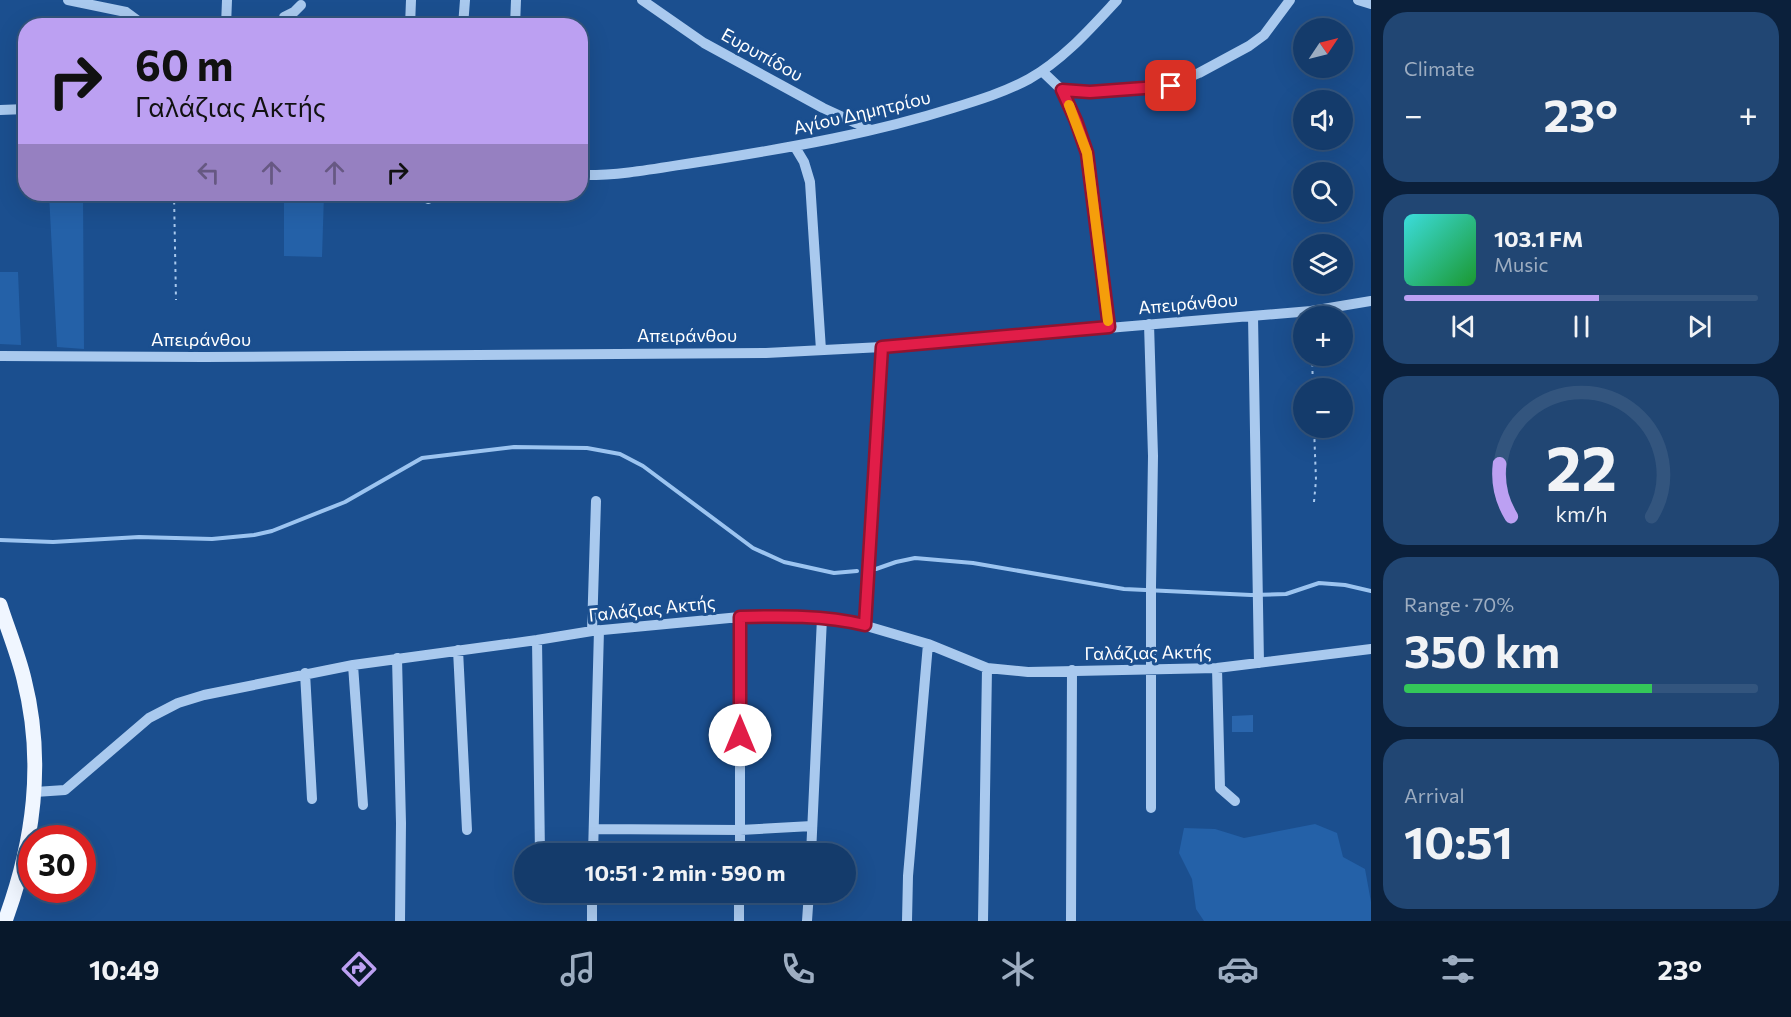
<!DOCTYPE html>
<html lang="en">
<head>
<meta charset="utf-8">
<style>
  :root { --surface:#143b6b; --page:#214673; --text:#f1f3f6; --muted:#9dadc1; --line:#33557e; --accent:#bca0f2 }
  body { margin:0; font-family:Commissioner,sans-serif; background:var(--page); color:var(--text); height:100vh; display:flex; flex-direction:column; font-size:22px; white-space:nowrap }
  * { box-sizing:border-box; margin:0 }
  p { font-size:20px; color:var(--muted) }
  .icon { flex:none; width:33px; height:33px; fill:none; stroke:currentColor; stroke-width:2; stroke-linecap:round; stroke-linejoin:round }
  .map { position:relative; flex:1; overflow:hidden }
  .panel { display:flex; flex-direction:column; gap:12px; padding:12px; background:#0b203b; width:420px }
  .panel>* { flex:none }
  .top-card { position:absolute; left:18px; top:18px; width:570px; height:183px; border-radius:24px; box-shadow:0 6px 24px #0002,0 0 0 2px var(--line); background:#bca0f2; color:#111; overflow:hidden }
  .needle { width:39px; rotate:55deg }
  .buttons { position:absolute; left:1293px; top:18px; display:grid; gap:12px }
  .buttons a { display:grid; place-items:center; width:60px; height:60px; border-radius:50%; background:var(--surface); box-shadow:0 6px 24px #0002,0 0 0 2px var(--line); font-size:30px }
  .speed { position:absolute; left:18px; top:825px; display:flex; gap:12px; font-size:30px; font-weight:700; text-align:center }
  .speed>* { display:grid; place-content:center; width:78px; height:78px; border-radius:50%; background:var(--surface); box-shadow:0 6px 24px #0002,0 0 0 2px var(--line); line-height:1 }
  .speed .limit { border:9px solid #d22; background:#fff; color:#111 }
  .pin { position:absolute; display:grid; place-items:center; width:51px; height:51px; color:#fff; margin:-26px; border-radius:12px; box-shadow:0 3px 9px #0006 }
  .me { position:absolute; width:66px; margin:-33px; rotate:0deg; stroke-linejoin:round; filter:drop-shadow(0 0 4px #0008) }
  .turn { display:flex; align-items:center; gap:21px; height:126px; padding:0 18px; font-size:27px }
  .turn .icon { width:78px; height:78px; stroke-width:2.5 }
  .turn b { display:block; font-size:42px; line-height:51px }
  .lanes { display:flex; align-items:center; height:57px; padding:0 18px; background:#0003; justify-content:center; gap:30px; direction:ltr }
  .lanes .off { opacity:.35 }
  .big { font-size:45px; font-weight:700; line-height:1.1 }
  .panel .tile { flex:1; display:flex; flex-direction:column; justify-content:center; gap:9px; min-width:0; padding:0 21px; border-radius:24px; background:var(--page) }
  .panel .dial { align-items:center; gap:0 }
  .dial svg { height:156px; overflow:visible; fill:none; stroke:var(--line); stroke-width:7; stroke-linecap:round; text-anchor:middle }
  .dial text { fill:var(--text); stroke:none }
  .song { display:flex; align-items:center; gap:18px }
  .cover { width:72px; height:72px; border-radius:9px; background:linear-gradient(135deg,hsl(180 70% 55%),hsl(130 70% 35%)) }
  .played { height:6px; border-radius:3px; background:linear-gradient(90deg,var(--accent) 55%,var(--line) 55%) }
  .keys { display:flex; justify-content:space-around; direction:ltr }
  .heat { display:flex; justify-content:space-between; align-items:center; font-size:33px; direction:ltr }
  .charge { height:9px; border-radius:4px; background:linear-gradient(90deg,#34c759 70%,var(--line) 0) }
  .trip { position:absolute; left:514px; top:843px; width:342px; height:60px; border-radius:30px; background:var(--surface); box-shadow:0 6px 24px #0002,0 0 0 2px var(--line); font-weight:700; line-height:60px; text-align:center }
  .tab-bar { display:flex; height:96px; justify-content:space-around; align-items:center; background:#08182b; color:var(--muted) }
  .tab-bar .icon { width:42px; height:42px }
  .tab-bar .on { color:var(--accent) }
  .tab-bar b { font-size:27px; color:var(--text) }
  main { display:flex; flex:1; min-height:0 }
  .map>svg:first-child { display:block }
</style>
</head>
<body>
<main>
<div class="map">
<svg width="1371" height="921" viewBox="0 0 1371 921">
  <rect width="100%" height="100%" fill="#1b4f8f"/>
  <path fill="#2461a8" d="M49,194H83L84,349L57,347Z
    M284,194H324L322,257L284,256Z
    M0,272H18L21,345L0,344Z
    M1315,824L1337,833L1343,857L1365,869L1371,902V921H1204L1196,909L1192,879L1179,853L1184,828L1215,829L1244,838Z"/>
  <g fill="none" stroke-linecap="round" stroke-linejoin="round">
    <path stroke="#9cc4f0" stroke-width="4" d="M0,540L53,542L139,537L212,539L254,535L272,531L345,502L422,458L514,447L587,448L620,454L643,466L753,548L784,562L834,573L857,571
      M876,569L896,562L915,558L973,563L1124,589L1251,595L1286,594L1319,583L1345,585L1371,591"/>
  </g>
  <path fill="#2a66ad" d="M1253,715V732H1232V716Z"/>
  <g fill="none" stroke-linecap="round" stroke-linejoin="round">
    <path stroke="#a9c9ee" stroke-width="2" stroke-dasharray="3 4.5" stroke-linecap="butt" d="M174,194L176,300
      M1312,356L1313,388
      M1314,502L1316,480L1314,428"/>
    <path stroke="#a9c9ee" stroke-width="10" d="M68,0L126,12L145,26
      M642,0L704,43L823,108L871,130
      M1358,0L1371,4
      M226,26L227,0
      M283,26L284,17L294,12L301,5
      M410,26L411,0
      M463,26L465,0
      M515,26L516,0
      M1042,71L1062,90L1090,92L1171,85L1199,73L1249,46L1264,35L1290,0
      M1062,90L1076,121L1087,153L1109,327
      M0,110L26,109
      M795,147L804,162L810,182L821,350
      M580,175C625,176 668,166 712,160C793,147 874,133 953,108C979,100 1005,92 1029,79C1063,60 1091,28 1117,0
      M581,175L582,80
      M422,194L428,199
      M1253,316L1259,663
      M1149,324L1153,456L1151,587V808
      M0,356L204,357L766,353L882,347L1311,311L1371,301
      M740,617V854
      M865,625L882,347
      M592,631L596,501
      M537,640L540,854
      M458,650L467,830
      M397,658L401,823L400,921
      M353,665L363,805
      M1217,668L1220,788L1235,801
      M305,673L312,799
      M35,792L65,790L149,718L178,703L204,695L353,665L537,640L592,631L740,617L781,616L846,620L928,644L987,668L1028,672L1217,668L1371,649
      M594,829L740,830L812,826
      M593,854L599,630
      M811,854L822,618
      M592,921V892
      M739,921V892
      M807,921L809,892
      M907,921L908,876L928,644
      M983,921L987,668
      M1071,921L1072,670"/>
    <path stroke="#f0f6ff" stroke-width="15" d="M0,605C8,630 18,654 24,679C45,762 34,842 5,921"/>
  </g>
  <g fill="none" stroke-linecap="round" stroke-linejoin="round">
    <defs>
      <path id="route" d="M740,735V617C781,616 824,615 865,625L882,347L1109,327L1087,153L1076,121L1062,90L1090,92L1171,86"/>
    </defs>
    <use href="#route" stroke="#92132f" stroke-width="15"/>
    <use href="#route" stroke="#e11d48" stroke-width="10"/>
    <path stroke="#f59e0b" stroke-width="10" d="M1069,105L1087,153L1108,321"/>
  </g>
  <g text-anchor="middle" stroke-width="6" stroke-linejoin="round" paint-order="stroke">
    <g font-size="18" fill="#fff" stroke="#1b4f8f">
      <text transform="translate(762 55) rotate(29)" y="6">Ευρυπίδου</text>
      <text transform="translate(862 113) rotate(-13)" y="6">Αγίου Δημητρίου</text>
      <text transform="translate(1188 304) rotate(-5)" y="6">Απειράνθου</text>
      <text x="687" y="342">Απειράνθου</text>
      <text x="201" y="346">Απειράνθου</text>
      <text transform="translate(652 609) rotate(-6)" y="6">Γαλάζιας Ακτής</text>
      <text transform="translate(1148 653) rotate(-1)" y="6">Γαλάζιας Ακτής</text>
    </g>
  </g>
</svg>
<div class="buttons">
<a><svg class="needle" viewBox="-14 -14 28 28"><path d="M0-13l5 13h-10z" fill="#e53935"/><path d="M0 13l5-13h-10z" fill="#9dadc1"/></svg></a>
<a><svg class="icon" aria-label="sound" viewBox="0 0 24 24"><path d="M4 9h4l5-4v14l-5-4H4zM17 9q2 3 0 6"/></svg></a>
<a><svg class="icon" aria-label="search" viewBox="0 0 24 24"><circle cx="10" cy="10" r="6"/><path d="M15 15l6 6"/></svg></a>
<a><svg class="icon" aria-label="layers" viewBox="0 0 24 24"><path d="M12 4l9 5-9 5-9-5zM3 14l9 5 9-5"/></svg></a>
<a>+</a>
<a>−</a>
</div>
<div class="speed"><div class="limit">30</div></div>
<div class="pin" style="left:1171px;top:86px;background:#d93025"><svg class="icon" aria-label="arrive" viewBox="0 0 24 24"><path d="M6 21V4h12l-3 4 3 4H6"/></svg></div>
<svg class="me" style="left:740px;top:735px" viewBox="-20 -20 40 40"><circle r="19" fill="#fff"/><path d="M0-13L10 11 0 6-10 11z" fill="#e11d48"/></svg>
<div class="trip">10:51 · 2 min · 590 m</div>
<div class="top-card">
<div class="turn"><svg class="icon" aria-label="right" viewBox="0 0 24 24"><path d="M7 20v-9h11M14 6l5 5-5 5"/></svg><div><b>60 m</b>Γαλάζιας Ακτής</div></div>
<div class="lanes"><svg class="icon off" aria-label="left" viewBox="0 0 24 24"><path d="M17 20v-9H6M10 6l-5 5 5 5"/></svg><svg class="icon off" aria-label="ahead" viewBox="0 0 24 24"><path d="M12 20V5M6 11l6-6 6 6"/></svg><svg class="icon off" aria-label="ahead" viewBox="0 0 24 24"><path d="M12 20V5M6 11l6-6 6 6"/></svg><svg class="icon" aria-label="right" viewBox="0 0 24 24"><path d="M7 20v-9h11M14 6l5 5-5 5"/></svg></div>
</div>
</div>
<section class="panel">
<div class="tile"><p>Climate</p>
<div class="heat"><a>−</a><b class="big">23°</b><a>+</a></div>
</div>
<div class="tile">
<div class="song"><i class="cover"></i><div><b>103.1 FM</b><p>Music</p></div></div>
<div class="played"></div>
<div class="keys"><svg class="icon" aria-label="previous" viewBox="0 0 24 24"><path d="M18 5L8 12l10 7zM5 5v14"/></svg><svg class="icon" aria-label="pause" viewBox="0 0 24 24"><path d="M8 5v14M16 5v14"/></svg><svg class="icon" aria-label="next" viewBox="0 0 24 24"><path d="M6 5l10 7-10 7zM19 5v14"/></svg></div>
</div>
<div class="tile dial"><svg viewBox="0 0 100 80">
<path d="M14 69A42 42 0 1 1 86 69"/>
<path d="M14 69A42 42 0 0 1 8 42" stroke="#bca0f2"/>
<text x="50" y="56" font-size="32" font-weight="700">22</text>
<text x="50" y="72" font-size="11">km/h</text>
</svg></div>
<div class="tile"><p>Range · 70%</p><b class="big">350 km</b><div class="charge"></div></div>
<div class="tile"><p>Arrival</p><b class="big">10:51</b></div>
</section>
</main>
<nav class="tab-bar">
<b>10:49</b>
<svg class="icon on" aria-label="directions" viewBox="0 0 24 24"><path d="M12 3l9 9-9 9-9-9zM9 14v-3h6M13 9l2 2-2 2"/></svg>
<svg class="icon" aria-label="music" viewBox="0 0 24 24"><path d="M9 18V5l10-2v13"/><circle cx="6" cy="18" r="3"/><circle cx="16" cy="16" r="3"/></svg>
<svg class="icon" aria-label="phone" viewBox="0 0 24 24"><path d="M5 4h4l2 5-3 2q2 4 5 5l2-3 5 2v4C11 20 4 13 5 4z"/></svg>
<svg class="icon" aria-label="climate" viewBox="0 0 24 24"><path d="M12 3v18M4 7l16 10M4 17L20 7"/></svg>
<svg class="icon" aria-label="car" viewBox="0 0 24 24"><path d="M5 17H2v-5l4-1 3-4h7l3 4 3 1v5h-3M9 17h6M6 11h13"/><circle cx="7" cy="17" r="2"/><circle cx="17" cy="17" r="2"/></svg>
<svg class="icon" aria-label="filters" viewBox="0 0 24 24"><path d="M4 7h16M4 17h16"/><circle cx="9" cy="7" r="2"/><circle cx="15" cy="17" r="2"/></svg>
<b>23°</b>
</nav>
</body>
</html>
